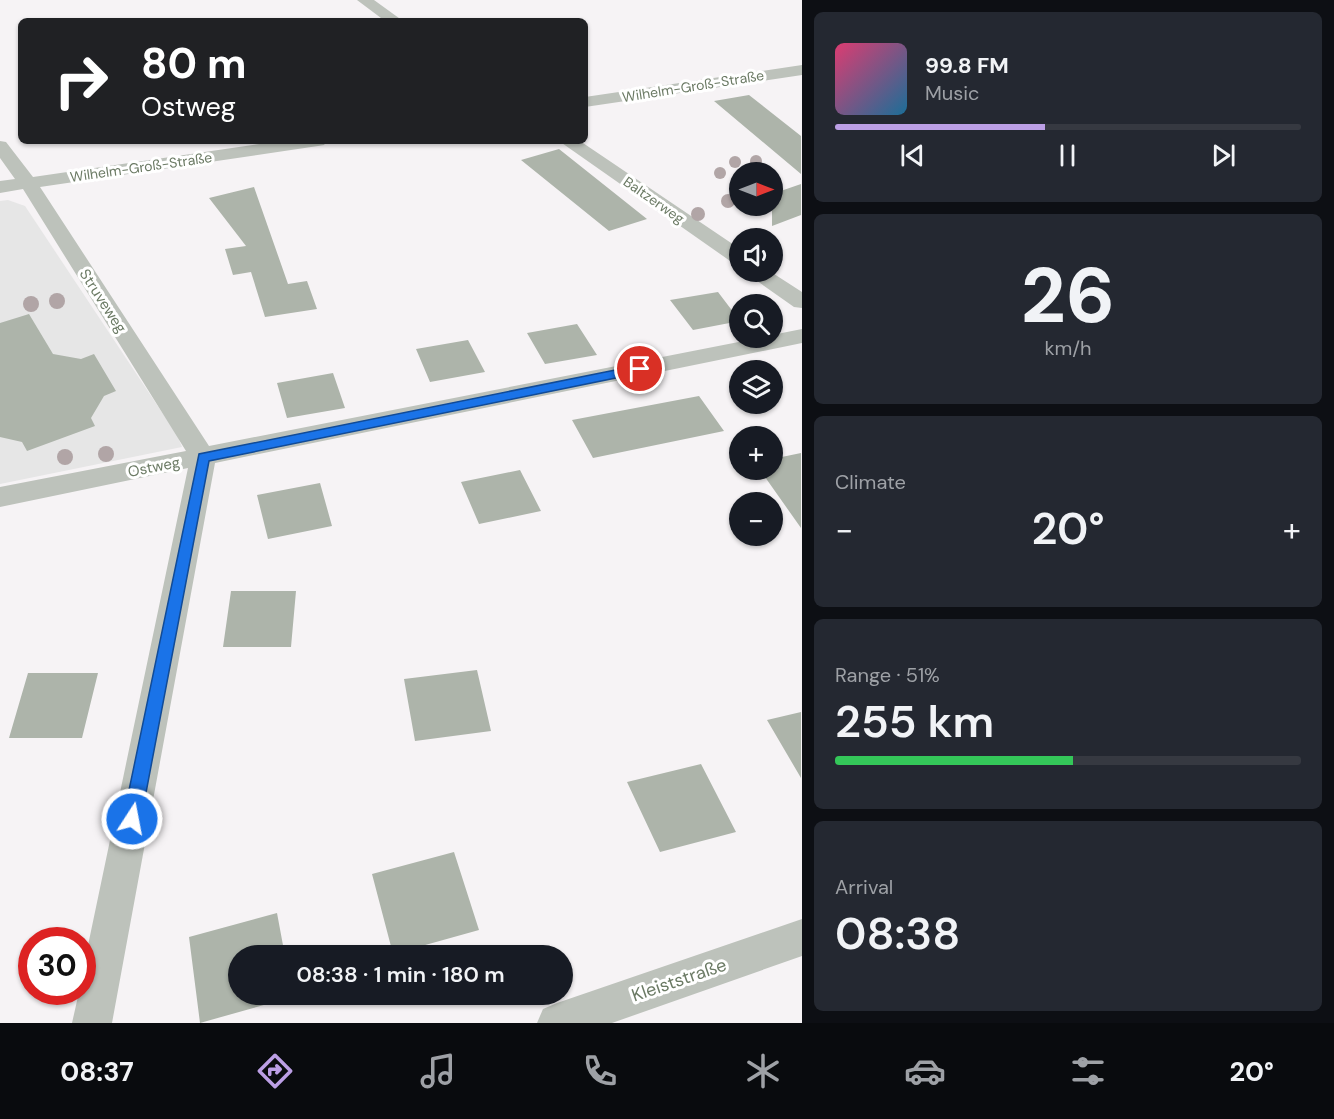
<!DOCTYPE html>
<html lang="en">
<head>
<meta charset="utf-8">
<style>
  :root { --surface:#171b24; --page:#242831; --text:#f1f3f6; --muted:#9ea1a6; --line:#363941; --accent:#bc9fe5 }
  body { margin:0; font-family:"DM Sans",sans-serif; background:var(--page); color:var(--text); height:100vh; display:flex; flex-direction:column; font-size:22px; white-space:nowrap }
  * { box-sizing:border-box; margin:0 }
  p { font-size:20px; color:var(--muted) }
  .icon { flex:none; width:33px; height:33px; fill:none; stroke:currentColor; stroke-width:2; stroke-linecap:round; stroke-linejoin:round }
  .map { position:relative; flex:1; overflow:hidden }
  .side { display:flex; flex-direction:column; gap:12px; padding:12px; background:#0d0f14; width:532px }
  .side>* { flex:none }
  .top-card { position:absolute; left:18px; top:18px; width:570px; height:126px; border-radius:9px; box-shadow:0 2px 4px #0004; background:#202124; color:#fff; overflow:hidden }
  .needle { width:39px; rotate:90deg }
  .fabs { position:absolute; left:729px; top:162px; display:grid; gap:12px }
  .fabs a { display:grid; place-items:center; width:54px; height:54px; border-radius:50%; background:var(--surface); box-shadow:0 2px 4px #0004; font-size:30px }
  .speed { position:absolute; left:18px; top:927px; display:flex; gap:12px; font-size:30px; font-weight:700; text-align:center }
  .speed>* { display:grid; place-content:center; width:78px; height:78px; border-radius:50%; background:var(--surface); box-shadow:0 2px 4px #0004; line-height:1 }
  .speed .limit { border:9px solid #d22; background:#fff; color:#111 }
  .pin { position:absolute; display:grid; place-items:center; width:51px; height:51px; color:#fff; margin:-26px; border:3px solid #fff; border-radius:50%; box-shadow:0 2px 6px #0007 }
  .me { position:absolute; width:66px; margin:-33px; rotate:11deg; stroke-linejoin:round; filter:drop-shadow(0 0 4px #0008) }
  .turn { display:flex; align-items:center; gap:21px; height:126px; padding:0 24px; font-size:27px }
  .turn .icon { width:78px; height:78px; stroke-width:2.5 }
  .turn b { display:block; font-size:42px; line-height:51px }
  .big { font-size:45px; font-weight:600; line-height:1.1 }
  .side .card { flex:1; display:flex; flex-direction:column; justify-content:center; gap:9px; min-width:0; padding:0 21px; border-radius:9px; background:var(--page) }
  .side .dial { align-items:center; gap:0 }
  .dial b { font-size:78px; line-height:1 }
  .song { display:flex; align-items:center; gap:18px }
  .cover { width:72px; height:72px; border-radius:9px; background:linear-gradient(135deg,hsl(340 70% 55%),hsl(200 70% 35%)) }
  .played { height:6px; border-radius:3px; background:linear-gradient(90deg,var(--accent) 45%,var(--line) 45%) }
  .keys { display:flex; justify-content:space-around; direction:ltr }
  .heat { display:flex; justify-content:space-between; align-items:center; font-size:33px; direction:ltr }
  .charge { height:9px; border-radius:4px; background:linear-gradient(90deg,#34c759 51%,var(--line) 0) }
  .trip { position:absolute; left:228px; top:945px; width:345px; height:60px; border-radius:30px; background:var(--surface); box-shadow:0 2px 4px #0004; font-weight:600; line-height:60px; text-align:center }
  .tab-bar { display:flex; height:96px; justify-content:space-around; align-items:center; background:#090b0e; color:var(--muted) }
  .tab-bar .icon { width:42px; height:42px }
  .tab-bar .on { color:var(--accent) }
  .tab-bar b { font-size:27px; color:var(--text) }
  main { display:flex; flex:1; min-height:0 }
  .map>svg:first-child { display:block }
</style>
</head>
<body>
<main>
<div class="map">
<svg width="802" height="1023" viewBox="0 0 802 1023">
  <rect width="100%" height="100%" fill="#f6f3f5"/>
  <path fill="#e6e6e6" d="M8,200L25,206L177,435L182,447L0,484V201Z"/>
  <path fill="#adb4aa" d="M749,95L801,136V174L714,101Z
    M559,149L647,219L609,231L521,160Z
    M801,184V215L772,226V194Z
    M254,187L288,284L307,281L317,309L265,317L251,272L233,275L225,249L246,246L209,198Z
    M718,292L740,321L693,330L670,300Z
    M29,314L53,354L81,359L94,354L116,391L104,396L91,418L95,426L27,451L22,442L0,437V323Z
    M577,324L597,355L545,364L527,333Z
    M468,340L485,372L430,382L416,349Z
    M333,373L345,408L287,418L277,383Z
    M699,396L724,431L593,458L572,420Z
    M801,453V528L760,470H772V459Z
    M520,470L541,511L479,524L461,482Z
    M320,483L332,526L268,539L257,495Z
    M231,591H296L291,647H223Z
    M477,670L491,731L415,741L404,679Z
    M28,673H98L82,738H9Z
    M801,712V778L767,720Z
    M701,764L736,832L660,852L627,782Z
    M454,852L479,930L393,954L372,874Z
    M277,913L285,956H238V994H292V997L200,1023L189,937Z"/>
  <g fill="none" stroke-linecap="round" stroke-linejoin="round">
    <path fill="#bdc2bb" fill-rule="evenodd" d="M357,0H374L403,21H385Z
      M802,65V75L585,107V97Z
      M0,141L6,142L33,177L280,141H327L324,145L318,146L40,187L209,446L759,338H772V335L802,329V343L215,463L112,1023H72L79,992H82V974L188,468L0,507V487L186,451L23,189L0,193V181L15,179L0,158Z
      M559,141H580L740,249V265L733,263Z
      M747,272H771L802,292V308L794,307L750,276Z
      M802,919V956L612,1023H537L543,1009L557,1003Z"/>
  </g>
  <g fill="#b1a5a6">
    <circle cx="756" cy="161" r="6"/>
    <circle cx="735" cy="162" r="6"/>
    <circle cx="720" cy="173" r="6"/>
    <circle cx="728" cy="201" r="7"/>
    <circle cx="698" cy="214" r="7"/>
    <circle cx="57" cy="301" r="8"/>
    <circle cx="31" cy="304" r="8"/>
    <circle cx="106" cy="454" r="8"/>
    <circle cx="65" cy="457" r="8"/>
  </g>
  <path fill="#1a73e8" stroke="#114b97" stroke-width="1.5" d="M640,365L646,369L645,372L209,461L141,819L138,825L132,827L126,825L123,819L199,454Z"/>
  <g text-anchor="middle" stroke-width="6" stroke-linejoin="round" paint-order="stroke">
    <g font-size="14" fill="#6b7a64" stroke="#fff">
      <text transform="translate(693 86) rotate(-9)" y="5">Wilhelm-Groß-Straße</text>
      <text transform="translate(141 167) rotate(-8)" y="5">Wilhelm-Groß-Straße</text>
      <text transform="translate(654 200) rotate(35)" y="5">Baltzerweg</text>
    </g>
    <g font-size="15" fill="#6b7a64" stroke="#fff">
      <text transform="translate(103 301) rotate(57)" y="5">Struveweg</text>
      <text transform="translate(154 467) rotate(-11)" y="5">Ostweg</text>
    </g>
    <g font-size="18" fill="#6b7a64" stroke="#fff">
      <text transform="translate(679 980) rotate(-19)" y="6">Kleiststraße</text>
    </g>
  </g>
</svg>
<div class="fabs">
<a><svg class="needle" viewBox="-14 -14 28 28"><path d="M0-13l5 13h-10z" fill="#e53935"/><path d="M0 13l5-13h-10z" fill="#9ea1a6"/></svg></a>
<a><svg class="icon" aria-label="sound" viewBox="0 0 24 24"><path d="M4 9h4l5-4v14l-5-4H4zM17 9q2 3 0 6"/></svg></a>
<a><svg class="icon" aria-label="search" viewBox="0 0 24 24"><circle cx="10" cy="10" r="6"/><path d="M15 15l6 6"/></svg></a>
<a><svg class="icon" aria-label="layers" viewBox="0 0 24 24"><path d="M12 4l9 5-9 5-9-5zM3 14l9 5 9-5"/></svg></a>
<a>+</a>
<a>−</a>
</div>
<div class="speed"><div class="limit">30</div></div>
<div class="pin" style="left:640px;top:369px;background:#d93025"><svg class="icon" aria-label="arrive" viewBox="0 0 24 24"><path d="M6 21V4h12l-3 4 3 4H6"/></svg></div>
<svg class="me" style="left:132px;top:819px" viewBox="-20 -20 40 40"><circle r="17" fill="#1a73e8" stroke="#fff" stroke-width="3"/><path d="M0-11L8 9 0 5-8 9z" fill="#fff"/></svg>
<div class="trip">08:38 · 1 min · 180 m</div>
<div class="top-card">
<div class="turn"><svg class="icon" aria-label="right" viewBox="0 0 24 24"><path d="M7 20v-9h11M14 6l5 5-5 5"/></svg><div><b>80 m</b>Ostweg</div></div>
</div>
</div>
<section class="side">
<div class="card">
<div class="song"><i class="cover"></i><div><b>99.8 FM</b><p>Music</p></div></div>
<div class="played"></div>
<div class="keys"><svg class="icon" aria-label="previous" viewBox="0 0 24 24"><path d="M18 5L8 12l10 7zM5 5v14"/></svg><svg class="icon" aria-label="pause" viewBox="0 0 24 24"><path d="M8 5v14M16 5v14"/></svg><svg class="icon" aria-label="next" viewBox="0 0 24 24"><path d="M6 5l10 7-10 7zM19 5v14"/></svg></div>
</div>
<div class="card dial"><b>26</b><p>km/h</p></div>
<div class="card"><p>Climate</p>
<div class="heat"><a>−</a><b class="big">20°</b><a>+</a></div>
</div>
<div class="card"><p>Range · 51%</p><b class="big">255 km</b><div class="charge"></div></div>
<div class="card"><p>Arrival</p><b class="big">08:38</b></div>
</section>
</main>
<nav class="tab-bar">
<b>08:37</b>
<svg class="icon on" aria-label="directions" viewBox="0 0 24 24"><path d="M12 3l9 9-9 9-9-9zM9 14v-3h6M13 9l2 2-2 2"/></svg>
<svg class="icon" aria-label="music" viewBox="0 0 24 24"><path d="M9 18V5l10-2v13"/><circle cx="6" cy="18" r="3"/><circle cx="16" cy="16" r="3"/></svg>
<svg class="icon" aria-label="phone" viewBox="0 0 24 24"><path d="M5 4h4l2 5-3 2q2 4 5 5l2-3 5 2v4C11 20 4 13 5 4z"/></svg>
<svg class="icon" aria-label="climate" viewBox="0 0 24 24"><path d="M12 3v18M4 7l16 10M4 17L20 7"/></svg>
<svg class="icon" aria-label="car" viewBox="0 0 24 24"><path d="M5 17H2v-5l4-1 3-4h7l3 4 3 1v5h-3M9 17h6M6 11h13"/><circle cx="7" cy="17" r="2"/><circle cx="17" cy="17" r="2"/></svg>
<svg class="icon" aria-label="filters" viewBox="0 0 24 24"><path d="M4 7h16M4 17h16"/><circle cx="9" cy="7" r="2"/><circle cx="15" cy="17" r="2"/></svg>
<b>20°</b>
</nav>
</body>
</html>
